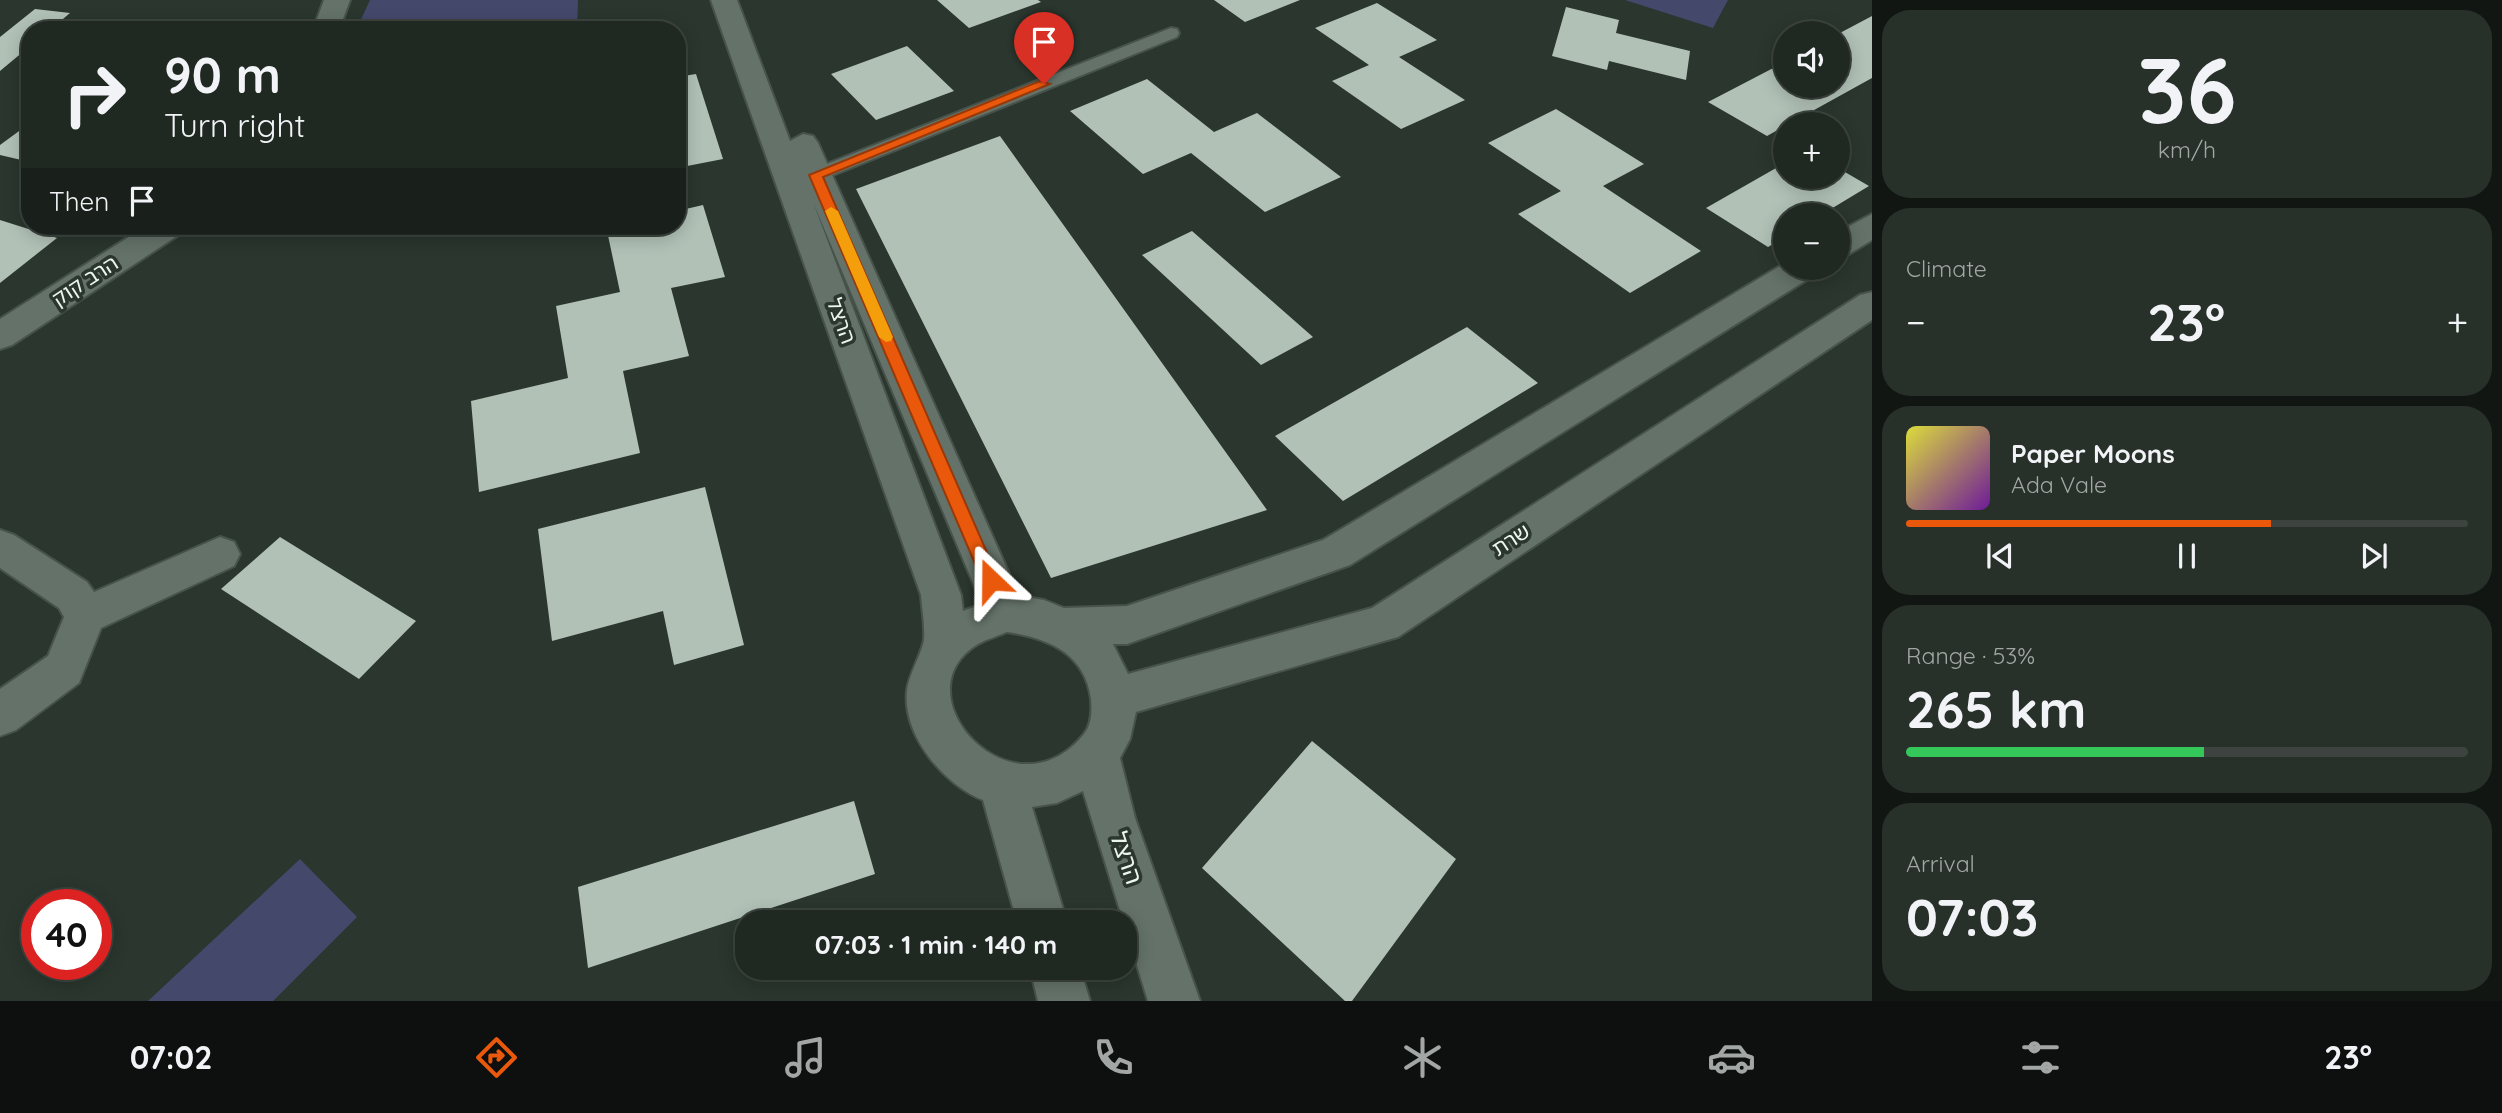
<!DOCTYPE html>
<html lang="en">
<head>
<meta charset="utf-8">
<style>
  :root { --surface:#202822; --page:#28302a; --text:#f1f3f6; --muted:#a2a6a5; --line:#3d4440; --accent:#ea580c }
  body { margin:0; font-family:Quicksand,"Noto Sans Hebrew",sans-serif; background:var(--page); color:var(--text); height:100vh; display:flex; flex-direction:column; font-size:26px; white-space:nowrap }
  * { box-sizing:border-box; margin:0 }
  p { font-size:23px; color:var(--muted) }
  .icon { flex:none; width:38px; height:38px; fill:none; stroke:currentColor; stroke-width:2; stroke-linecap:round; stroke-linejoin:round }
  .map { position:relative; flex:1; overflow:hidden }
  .details { display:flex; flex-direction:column; gap:10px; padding:10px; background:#121613; width:630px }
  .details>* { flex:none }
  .hud { position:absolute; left:21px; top:21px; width:665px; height:214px; border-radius:28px; box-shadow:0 4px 18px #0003,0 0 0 2px var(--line); background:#202822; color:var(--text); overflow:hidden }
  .controls { position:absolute; left:1773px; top:21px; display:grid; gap:14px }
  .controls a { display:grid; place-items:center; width:77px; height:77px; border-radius:50%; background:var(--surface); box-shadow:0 4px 18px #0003,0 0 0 2px var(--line); font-size:35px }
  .speed { position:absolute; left:21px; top:889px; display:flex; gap:14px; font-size:35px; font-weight:700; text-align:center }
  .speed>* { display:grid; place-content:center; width:91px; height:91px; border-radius:50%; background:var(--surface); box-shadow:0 4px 18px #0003,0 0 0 2px var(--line); line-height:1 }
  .speed .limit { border:10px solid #d22; background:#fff; color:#111 }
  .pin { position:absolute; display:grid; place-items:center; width:60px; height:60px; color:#fff; margin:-72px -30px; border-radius:50% 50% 50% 0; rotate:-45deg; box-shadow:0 0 7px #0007 }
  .pin .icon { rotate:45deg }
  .me { position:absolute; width:77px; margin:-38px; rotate:337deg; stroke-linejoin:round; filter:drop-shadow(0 0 5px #0008) }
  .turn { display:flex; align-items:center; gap:24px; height:147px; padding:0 28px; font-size:32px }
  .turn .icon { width:91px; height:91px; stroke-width:2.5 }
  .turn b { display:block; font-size:49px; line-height:60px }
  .then { display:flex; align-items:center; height:66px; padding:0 28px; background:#0003; gap:14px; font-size:26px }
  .big { font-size:52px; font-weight:700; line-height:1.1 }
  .details .tile { flex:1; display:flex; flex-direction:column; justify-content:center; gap:10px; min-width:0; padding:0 24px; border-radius:28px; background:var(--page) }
  .details .dial { align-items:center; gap:0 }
  .dial b { font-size:91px; line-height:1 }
  .song { display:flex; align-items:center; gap:21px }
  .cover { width:84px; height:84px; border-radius:10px; background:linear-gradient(135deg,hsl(60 70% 55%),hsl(280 70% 35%)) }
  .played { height:7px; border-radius:4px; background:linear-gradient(90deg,var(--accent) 65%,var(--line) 65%) }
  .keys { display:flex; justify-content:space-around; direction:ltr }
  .heat { display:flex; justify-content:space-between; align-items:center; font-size:38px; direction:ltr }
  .charge { height:10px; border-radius:5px; background:linear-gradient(90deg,#34c759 53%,var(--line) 0) }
  .trip { position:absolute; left:735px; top:910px; width:402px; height:70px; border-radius:28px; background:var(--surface); box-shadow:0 4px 18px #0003,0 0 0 2px var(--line); font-weight:700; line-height:70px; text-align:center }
  .tab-bar { display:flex; height:112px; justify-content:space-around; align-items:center; background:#0d100e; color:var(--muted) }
  .tab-bar .icon { width:49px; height:49px }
  .tab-bar .selected { color:var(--accent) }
  .tab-bar b { font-size:32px; color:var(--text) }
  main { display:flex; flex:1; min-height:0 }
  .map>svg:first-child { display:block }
</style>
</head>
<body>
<main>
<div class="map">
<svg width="1872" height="1001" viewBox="0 0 1872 1001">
  <rect width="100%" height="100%" fill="#2a362e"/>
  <path fill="#44486a" d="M370,0H578L577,30H356Z
    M1625,0H1728L1713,28Z
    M300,859L357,917L273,1001H148Z"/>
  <path fill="#b1c1b6" d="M937,0H1038L1041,2L969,28Z
    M1214,0H1300L1245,22Z
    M1377,3L1437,40L1399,57L1465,100L1401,129L1332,81L1369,65L1315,28Z
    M1566,7L1619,20L1616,33L1690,51L1686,80L1609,61L1607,70L1552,56Z
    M35,9L70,13L50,30H30V46L0,71V37Z
    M1872,16V78L1767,136L1708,102L1785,62V86H1838V34Z
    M677,35L688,65L677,67Z
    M907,46L954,91L876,120L831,74Z
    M696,74L723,159L677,168V77Z
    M1147,79L1214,132L1257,113L1341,177L1265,212L1191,153L1143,174L1070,111Z
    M1556,109L1644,164L1603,186L1701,251L1630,293L1518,214L1561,191L1488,143Z
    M30,123V162L0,155V145Z
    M1000,136L1267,510L1051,578L856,189Z
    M1785,163V177H1838V168L1869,186L1821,215H1785V237L1768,247L1706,208Z
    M703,205L725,277L671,288L689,356L623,371L640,453L479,492L471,401L568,378L556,306L620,292L606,226H677V211Z
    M0,220L57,238L0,283Z
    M1192,231L1313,337L1261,365L1142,255Z
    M1467,327L1538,383L1343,501L1275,436Z
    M705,487L744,645L674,665L663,611L552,641L538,529Z
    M280,537L416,621L359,679L221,589Z
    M1312,741L1456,859L1352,1001H1345L1202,868Z
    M854,801L875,874L588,968L578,887Z"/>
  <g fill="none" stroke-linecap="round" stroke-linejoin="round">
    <defs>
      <path id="lane" d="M1171,28L1177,29L1179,33L1177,37L823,179L816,181L806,175L809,171Z"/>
      <path id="street" d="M324,0H350L339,30H313Z
        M146,226H185L180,234L12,345L0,349V319Z
        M0,530L14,535L87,582L94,592L220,537L234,542L240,554L234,566L101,628L79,683L16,730L0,736V689L48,656L64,617L59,608L0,568Z"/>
      <path id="secondary" d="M711,0H737L790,141L803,134L813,136L818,143L1019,596L1044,600L1064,608L1127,606L1323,540L1785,263V268H1818L1813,276L1350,565L1127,644H1113L1128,674L1372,608L1860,295L1872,292V320L1398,637L1136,712L1130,739L1120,758L1135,818L1200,1001H1148L1083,791L1057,803L1032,807L1067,922H1017L983,800C944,785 902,735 907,690C909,674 923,651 924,639C925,625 922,609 921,595ZM813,202L982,604L963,611L961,595ZM1007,632C1048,638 1085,653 1091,699C1092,711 1092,724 1084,734C1013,822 896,694 978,644C987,639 998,636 1007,632Z
        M1872,214V240L1849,254L1838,257V232Z
        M1030,968H1080L1090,1001H1038Z"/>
    </defs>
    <use href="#lane" stroke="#47524a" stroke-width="4"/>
    <use href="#street" stroke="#47524a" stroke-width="4"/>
    <use href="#secondary" stroke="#47524a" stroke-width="4"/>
    <use href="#lane" fill="#647269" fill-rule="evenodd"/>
    <use href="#street" fill="#647269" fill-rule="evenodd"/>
    <use href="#secondary" fill="#647269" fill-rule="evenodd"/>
  </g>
  <path fill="#ea580c" stroke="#983908" stroke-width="2" d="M1040,81L1050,84L823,177L999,580L991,587L982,580L809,175Z"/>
  <path fill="#f59e0b" d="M831,207L838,211L893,337L891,341L886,342L879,337L825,211Z"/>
  <g text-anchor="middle" stroke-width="7" stroke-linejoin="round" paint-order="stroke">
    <g font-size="21" fill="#edf5f0" stroke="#2a362e">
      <text transform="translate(85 281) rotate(-33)" y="7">הרב קוק</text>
      <text transform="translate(841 321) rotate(70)" y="7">הרצל</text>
      <text transform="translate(1511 540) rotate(-33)" y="7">שרת</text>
    </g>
    <g font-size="24" fill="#edf5f0" stroke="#2a362e">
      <text transform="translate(1126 858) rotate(71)" y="8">הרצל</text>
    </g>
  </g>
</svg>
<div class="controls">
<a><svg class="icon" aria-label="sound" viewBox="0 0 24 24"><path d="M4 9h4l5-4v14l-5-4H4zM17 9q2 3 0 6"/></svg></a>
<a>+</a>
<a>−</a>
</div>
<div class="speed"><div class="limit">40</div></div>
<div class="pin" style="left:1044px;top:84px;background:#d93025"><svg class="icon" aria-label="arrive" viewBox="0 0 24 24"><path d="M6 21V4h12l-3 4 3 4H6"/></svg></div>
<svg class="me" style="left:991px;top:580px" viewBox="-20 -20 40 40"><path d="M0-17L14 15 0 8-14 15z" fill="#ea580c" stroke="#fff" stroke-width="4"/></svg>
<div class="trip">07:03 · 1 min · 140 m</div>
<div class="hud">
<div class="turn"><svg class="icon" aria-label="right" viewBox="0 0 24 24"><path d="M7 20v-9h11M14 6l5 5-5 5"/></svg><div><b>90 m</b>Turn right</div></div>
<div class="then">Then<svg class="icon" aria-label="arrive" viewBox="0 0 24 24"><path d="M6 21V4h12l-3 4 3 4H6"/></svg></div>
</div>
</div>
<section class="details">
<div class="tile dial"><b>36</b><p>km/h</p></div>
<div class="tile"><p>Climate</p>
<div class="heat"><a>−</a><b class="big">23°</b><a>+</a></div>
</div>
<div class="tile">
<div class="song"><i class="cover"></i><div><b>Paper Moons</b><p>Ada Vale</p></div></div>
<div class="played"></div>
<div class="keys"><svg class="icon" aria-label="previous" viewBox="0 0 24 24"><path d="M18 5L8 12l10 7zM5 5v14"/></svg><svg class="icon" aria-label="pause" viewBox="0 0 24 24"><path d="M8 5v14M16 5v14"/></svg><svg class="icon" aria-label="next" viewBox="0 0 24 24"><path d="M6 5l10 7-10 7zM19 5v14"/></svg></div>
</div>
<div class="tile"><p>Range · 53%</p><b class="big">265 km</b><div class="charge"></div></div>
<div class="tile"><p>Arrival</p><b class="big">07:03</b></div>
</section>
</main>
<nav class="tab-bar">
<b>07:02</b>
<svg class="icon selected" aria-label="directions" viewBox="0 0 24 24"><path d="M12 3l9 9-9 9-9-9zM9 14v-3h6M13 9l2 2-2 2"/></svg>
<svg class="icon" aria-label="music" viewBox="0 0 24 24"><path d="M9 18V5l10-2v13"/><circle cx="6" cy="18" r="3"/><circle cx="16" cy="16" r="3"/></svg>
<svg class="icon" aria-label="phone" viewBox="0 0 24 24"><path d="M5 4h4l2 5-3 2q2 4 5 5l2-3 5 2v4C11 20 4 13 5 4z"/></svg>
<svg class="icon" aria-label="climate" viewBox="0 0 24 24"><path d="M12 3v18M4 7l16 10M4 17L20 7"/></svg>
<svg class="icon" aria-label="car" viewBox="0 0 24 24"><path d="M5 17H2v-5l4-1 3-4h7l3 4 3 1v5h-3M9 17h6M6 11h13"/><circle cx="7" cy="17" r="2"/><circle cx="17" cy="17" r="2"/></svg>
<svg class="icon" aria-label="filters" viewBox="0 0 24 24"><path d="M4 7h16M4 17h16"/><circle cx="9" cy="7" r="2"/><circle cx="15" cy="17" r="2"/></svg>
<b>23°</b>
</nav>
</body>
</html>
